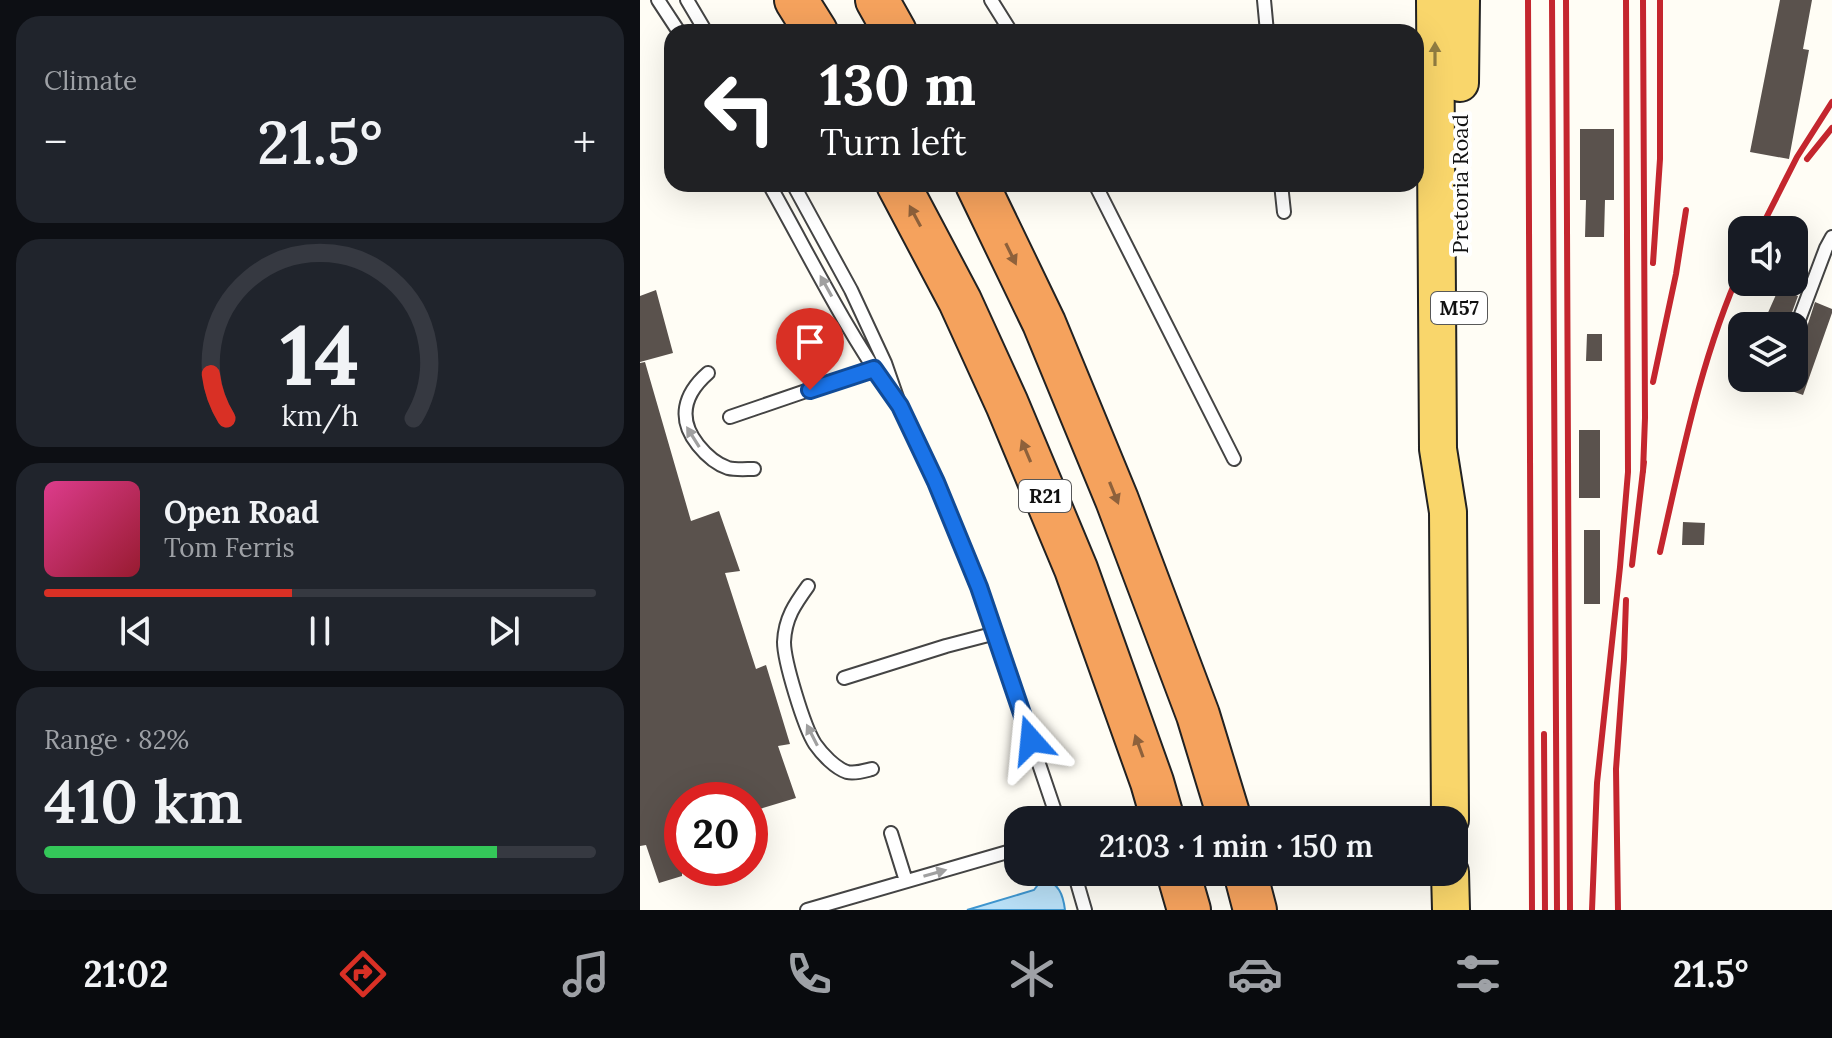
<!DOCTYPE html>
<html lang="en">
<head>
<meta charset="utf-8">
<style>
  :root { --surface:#171b24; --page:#20242c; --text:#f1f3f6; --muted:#9ea1a6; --line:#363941; --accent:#d93025 }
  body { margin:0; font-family:Lora,serif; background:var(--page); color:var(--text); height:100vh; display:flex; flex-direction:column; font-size:30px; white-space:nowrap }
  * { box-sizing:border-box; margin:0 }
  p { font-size:26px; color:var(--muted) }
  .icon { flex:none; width:44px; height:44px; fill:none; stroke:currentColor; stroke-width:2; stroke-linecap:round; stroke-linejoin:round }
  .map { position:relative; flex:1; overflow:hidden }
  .side { display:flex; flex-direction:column; gap:16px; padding:16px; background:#0d0f14; width:640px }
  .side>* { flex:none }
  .guide { position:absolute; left:24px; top:24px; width:760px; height:168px; border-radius:24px; box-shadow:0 8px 32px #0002; background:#202124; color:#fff; overflow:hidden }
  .tools { position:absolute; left:1088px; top:216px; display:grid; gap:16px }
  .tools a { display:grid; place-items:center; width:80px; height:80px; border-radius:16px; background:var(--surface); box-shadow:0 8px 32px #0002; font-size:40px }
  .speed { position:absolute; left:24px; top:782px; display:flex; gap:16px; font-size:40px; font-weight:700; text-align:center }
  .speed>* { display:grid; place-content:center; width:104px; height:104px; border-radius:50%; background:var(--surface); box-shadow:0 8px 32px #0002; line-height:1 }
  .speed .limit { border:12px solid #d22; background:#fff; color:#111 }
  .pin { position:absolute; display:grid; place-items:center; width:68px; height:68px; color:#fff; margin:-82px -34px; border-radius:50% 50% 50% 0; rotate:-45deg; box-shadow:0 0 8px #0007 }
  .pin .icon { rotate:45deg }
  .me { position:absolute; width:88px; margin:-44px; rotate:342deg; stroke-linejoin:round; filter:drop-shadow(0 0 6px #0008) }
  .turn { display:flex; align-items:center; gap:28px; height:168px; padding:0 24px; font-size:36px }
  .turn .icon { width:104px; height:104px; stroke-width:2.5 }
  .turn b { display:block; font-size:56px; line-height:68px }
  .big { font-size:60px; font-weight:600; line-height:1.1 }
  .side .widget { flex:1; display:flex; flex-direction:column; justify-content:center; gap:12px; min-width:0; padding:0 28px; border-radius:24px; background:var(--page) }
  .side .dial { align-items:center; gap:0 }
  .dial svg { height:208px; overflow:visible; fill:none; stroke:var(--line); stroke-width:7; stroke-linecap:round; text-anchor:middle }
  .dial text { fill:var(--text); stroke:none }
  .song { display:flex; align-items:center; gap:24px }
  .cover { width:96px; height:96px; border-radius:12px; background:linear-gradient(135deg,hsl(330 70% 55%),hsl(350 70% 35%)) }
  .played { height:8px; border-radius:4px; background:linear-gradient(90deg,var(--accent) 45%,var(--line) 45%) }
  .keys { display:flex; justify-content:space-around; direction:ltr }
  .heat { display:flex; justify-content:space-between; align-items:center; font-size:44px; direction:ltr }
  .charge { height:12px; border-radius:6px; background:linear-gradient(90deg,#34c759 82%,var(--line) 0) }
  .trip { position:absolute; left:364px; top:806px; width:464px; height:80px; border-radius:24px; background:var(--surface); box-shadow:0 8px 32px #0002; font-weight:600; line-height:80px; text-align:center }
  .tab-bar { display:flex; height:128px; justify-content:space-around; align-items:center; background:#090b0e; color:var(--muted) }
  .tab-bar .icon { width:56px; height:56px }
  .tab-bar .selected { color:var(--accent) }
  .tab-bar b { font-size:36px; color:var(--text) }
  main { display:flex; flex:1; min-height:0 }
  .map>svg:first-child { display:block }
</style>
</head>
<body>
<main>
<section class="side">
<div class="widget"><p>Climate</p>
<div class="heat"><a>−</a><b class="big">21.5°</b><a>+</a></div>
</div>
<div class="widget dial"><svg viewBox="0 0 100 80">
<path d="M14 69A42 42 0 1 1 86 69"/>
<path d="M14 69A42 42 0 0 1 8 52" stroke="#d93025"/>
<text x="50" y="56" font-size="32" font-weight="700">14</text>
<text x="50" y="72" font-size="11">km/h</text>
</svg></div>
<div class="widget">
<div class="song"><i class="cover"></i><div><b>Open Road</b><p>Tom Ferris</p></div></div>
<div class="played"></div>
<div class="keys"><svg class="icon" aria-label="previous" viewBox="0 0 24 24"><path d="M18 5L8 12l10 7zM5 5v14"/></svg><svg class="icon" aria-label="pause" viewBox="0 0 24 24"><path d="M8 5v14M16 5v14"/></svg><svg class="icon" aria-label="next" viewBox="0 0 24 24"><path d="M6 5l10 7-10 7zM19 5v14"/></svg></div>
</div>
<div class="widget"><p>Range · 82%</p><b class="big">410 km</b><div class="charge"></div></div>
</section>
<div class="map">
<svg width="1192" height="910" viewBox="0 0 1192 910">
  <rect width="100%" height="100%" fill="#fffdf5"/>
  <path fill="#b9e0f7" stroke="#3f96cf" stroke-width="2" d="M403,878C419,884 423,894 425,910H327L394,890Z"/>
  <path fill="#5a524d" d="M1140,0H1172L1163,49L1169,50L1149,159L1110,152Z
    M940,129H974V200H965L964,237H945L946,200H940Z
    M1139,288L1158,296L1147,326H1122Z
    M16,290L33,353L0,362V296Z
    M1175,302L1192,309V313L1163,395L1146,389L1150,378H1154V367Z
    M947,334H962V361H946Z
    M5,362L51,521L79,511L100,571L85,573L116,669L126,665L150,744L138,746L156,798L110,812V800H42V876L19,883L6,845L0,846V363Z
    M939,430H960V498H939Z
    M1043,522L1065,523L1064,545H1042Z
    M944,530H960V604H944Z"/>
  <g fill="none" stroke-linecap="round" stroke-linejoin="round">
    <defs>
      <path id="service" d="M18,0L39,32
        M47,0L66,32
        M351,0L371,32
        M624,0L627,32
        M129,184C168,253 204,327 250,392
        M153,184L211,290L245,363L260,406L296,482L339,587L418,820
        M455,184L594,459
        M641,184L644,212
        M1154,333L1186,248L1192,237
        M68,373C44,394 37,419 58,445C66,455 76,464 88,468C96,470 106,469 114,469
        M1136,380L1137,378
        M90,417L239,366
        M168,586C155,604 145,618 144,642C144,661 164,727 175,744C182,754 195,768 207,772C215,774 224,771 232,769
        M204,678L306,646L356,633
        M251,833L266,881
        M434,872L445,910
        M167,910L378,849"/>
      <path id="primary" d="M795,0L798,449L808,512L810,820
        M820,83L821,0
        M810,872L811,910"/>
      <path id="motorway" d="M156,0L176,32
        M237,0L255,32
        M258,184L320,301L367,404L436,569L512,782L523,820
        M337,184L404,323L477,500L558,715L590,820
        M538,872L549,910
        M605,872L615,910"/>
    </defs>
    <use href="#service" stroke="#444" stroke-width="16"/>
    <use href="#primary" stroke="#222" stroke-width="40"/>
    <use href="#motorway" stroke="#222" stroke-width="46"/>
    <use href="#service" stroke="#fff" stroke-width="12"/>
    <use href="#primary" stroke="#f9d66b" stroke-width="36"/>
    <use href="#motorway" stroke="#f5a25d" stroke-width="42"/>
    <path stroke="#c4262e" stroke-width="6" d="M888,0L892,910
      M912,0L917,910
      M926,0L930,910
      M1003,0L1005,418L1003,472
      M1167,159L1192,128
      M1120,230L1157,157L1192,102
      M1013,263L1020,159V0
      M1013,382L1036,274L1046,210
      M1020,552C1042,455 1061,357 1102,266
      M992,565L1004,462
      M904,734L905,910
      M952,910L957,783L980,567L988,472L986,0
      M978,910L976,769L984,659L986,600"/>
  </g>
  <defs><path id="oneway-solid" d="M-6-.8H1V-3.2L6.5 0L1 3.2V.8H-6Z" transform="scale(2)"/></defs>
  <use fill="#917d42" href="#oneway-solid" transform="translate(795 54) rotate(-90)"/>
  <g fill="#8e613b">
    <use href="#oneway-solid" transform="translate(275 216) rotate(-118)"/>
    <use href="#oneway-solid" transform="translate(371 254) rotate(64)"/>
    <use href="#oneway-solid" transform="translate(386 451) rotate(-113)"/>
    <use href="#oneway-solid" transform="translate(474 493) rotate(68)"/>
    <use href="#oneway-solid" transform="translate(499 746) rotate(-110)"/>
  </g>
  <g fill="#a0a0a0">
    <use href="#oneway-solid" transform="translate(186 286) rotate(-119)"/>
    <use href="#oneway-solid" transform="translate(53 437) rotate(-122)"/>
    <use href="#oneway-solid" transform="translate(172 735) rotate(-117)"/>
    <use href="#oneway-solid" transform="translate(295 873) rotate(-16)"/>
  </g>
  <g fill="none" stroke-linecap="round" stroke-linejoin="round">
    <defs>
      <path id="route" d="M170,390L234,369L260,406L296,482L339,587L391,740"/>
    </defs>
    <use href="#route" stroke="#114b97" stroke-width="20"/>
    <use href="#route" stroke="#1a73e8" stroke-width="14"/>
  </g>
  <g text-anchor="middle" stroke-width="8" stroke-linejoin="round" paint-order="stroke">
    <g fill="#fff" stroke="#585858" stroke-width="2">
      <rect x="791" y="292" width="56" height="32" rx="6"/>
      <rect x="379" y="480" width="52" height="32" rx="6"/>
    </g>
    <g font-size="20" font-weight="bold" fill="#111">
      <text x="819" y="315">M57</text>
      <text x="405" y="503">R21</text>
    </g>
    <g font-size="22" fill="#111" stroke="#fff">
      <text transform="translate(820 184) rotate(-90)" y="8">Pretoria Road</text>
    </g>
  </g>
</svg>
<div class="tools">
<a><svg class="icon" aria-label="sound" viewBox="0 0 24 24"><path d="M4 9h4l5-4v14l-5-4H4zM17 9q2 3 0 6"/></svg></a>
<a><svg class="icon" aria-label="layers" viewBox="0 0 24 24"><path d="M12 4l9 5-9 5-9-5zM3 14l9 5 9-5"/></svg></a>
</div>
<div class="speed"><div class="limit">20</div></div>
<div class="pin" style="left:170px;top:390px;background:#d93025"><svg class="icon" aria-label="arrive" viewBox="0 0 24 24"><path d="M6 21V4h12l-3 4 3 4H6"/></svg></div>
<svg class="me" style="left:391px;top:740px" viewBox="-20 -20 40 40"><path d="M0-17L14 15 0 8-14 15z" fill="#1a73e8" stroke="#fff" stroke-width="4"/></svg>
<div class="trip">21:03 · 1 min · 150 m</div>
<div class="guide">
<div class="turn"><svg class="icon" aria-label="left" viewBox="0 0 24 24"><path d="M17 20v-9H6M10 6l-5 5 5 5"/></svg><div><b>130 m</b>Turn left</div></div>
</div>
</div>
</main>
<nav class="tab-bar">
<b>21:02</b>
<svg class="icon selected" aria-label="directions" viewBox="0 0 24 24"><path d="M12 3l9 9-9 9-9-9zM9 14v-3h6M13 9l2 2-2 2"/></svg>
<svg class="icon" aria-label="music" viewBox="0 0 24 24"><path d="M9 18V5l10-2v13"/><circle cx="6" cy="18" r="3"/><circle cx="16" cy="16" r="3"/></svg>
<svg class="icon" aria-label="phone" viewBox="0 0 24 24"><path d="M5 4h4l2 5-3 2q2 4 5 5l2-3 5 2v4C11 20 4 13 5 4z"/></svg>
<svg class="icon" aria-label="climate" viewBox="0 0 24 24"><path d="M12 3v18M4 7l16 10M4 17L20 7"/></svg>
<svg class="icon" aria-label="car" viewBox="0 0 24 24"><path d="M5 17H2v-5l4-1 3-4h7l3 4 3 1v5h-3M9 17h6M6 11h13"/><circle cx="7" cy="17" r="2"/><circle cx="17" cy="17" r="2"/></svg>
<svg class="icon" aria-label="filters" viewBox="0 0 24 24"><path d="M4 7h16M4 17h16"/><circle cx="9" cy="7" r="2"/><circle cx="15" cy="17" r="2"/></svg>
<b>21.5°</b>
</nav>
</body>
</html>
